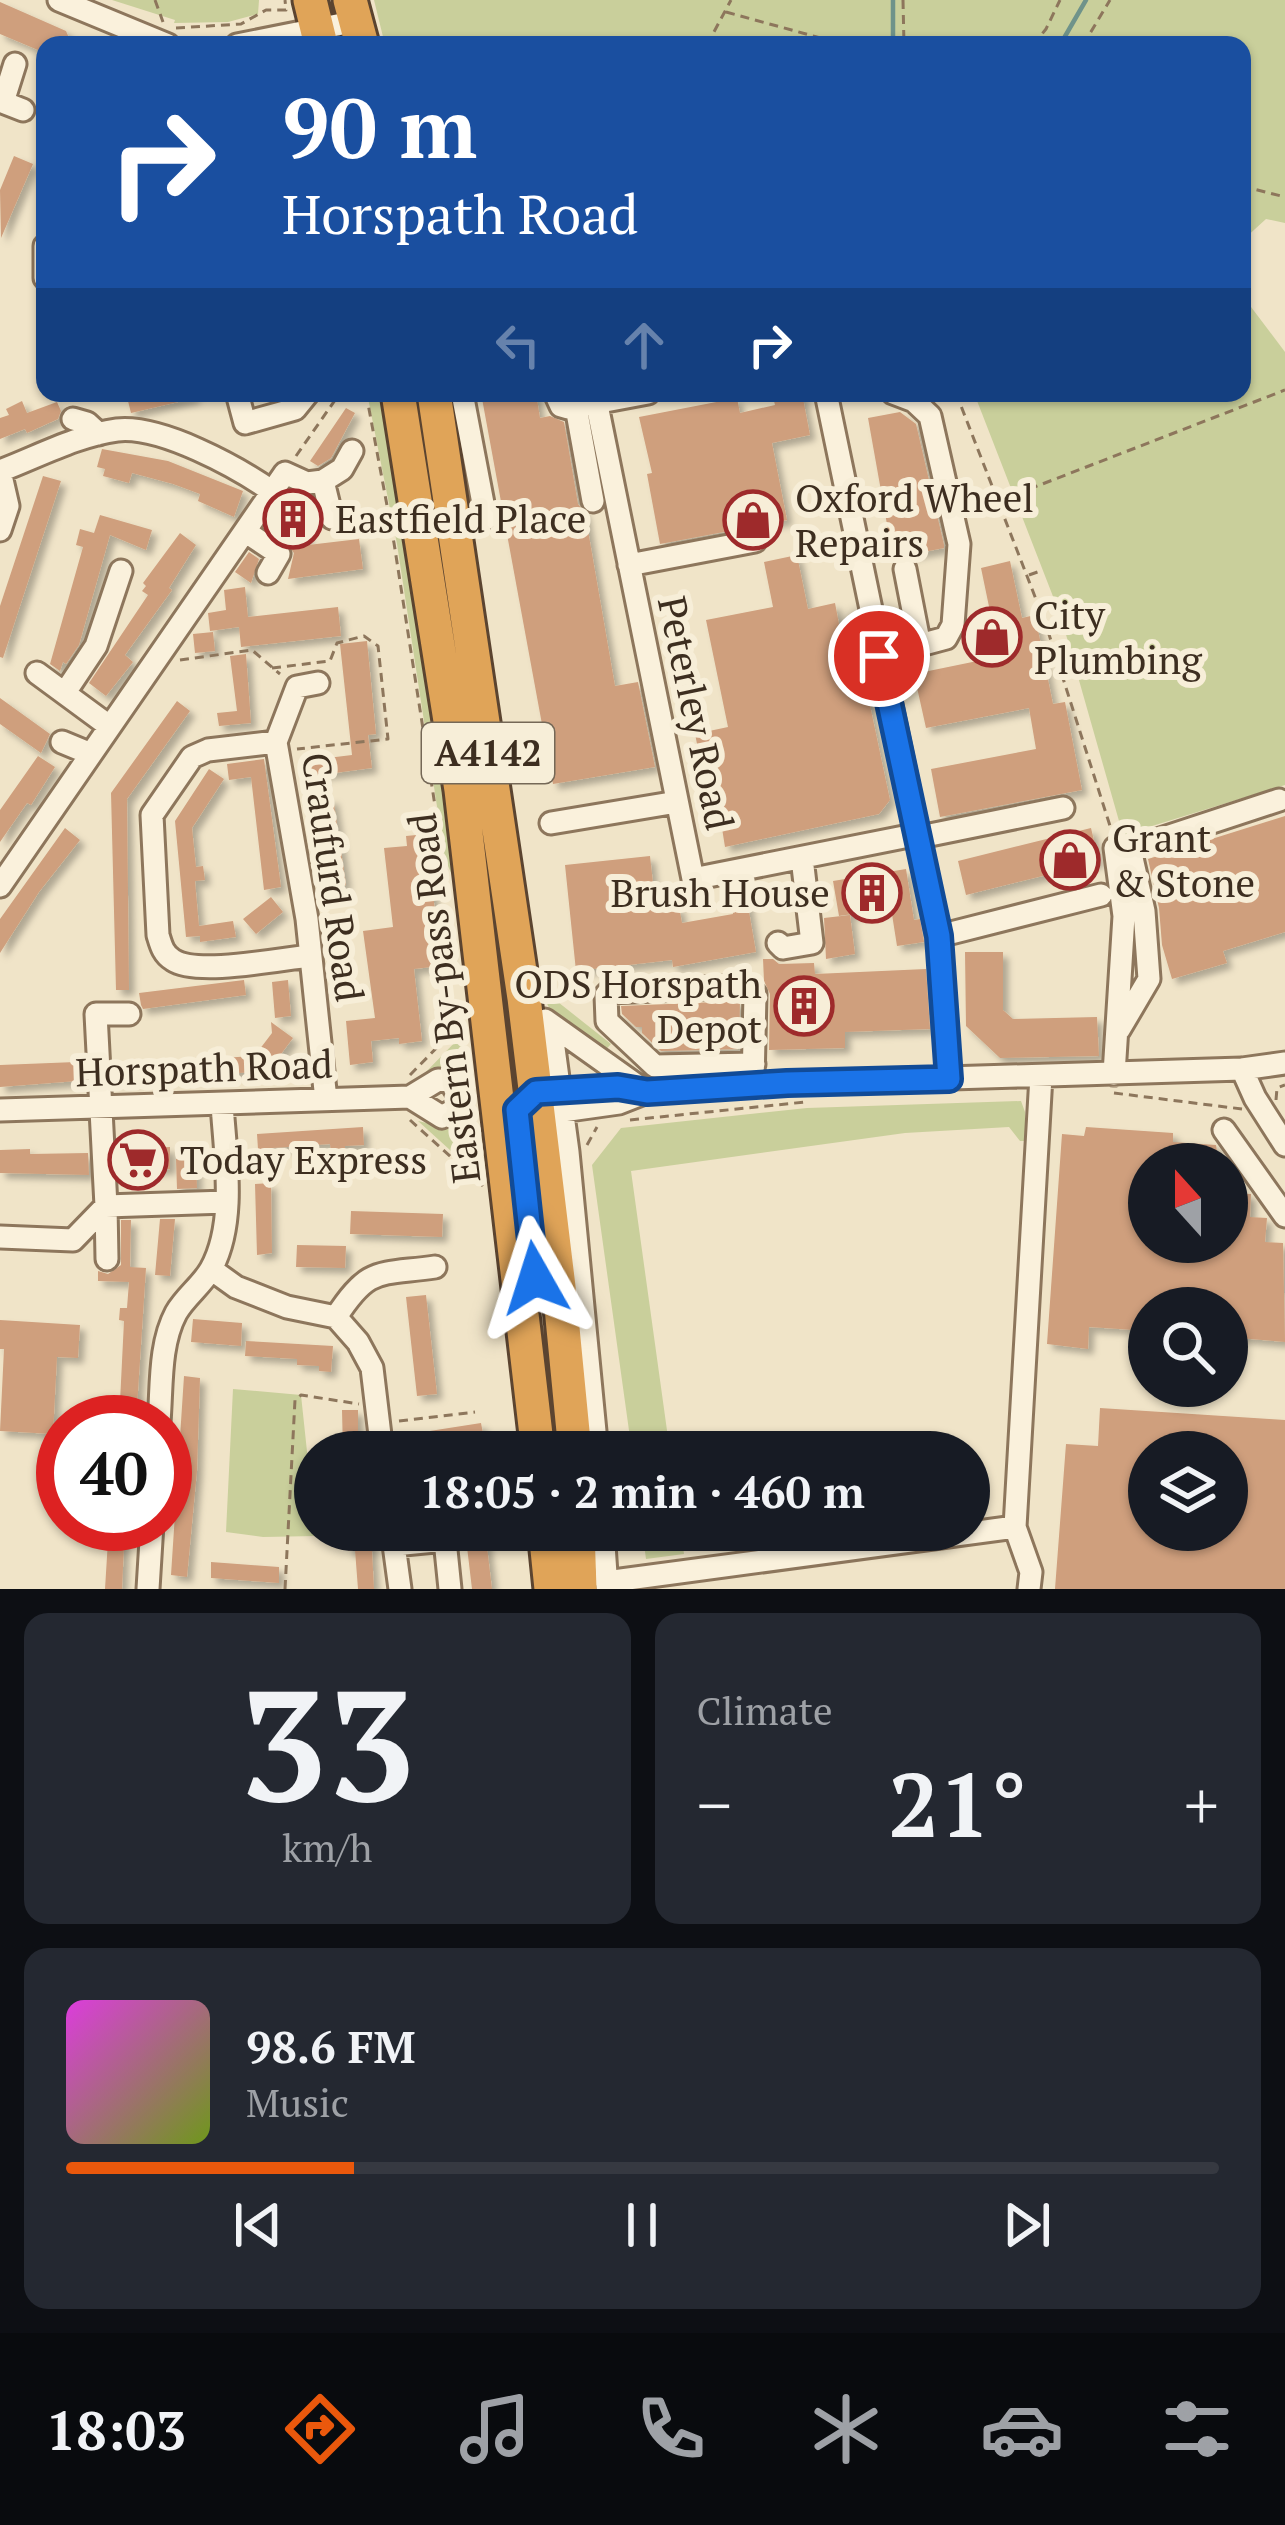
<!DOCTYPE html>
<html lang="en">
<head>
<meta charset="utf-8">
<style>
  :root { --surface:#171b24; --page:#242831; --text:#f1f3f6; --muted:#9ea1a6; --line:#363941; --accent:#ea580c }
  body { margin:0; font-family:"PT Serif",serif; background:var(--page); color:var(--text); height:100vh; display:flex; flex-direction:column; font-size:45px; white-space:nowrap }
  * { box-sizing:border-box; margin:0 }
  p { font-size:39px; color:var(--muted) }
  .icon { flex:none; width:66px; height:66px; fill:none; stroke:currentColor; stroke-width:2; stroke-linecap:round; stroke-linejoin:round }
  .map { position:relative; height:1589px; overflow:hidden }
  .panel { display:flex; flex-direction:column; gap:24px; padding:24px; background:#0d0f14; flex:1 }
  .panel>* { flex:none }
  .top-card { position:absolute; left:36px; top:36px; width:1215px; height:366px; border-radius:24px; box-shadow:0 3px 9px #0004; background:#1a4fa0; color:#fff; overflow:hidden }
  .needle { width:78px; rotate:339deg }
  .tools { position:absolute; left:1128px; top:1143px; display:grid; gap:24px }
  .tools a { display:grid; place-items:center; width:120px; height:120px; border-radius:50%; background:var(--surface); box-shadow:0 3px 9px #0004; font-size:60px }
  .speed { position:absolute; left:36px; top:1395px; display:flex; gap:24px; font-size:60px; font-weight:700; text-align:center }
  .speed>* { display:grid; place-content:center; width:156px; height:156px; border-radius:50%; background:var(--surface); box-shadow:0 3px 9px #0004; line-height:1 }
  .speed .limit { border:18px solid #d22; background:#fff; color:#111 }
  .pin { position:absolute; display:grid; place-items:center; width:102px; height:102px; color:#fff; margin:-51px; border:6px solid #fff; border-radius:50%; box-shadow:0 3px 12px #0007 }
  .me { position:absolute; width:132px; margin:-66px; rotate:354deg; stroke-linejoin:round; filter:drop-shadow(0 0 9px #0008) }
  .turn { display:flex; align-items:center; gap:42px; height:252px; padding:0 48px; font-size:54px }
  .turn .icon { width:156px; height:156px; stroke-width:2.5 }
  .turn b { display:block; font-size:84px; line-height:102px }
  .lanes { display:flex; align-items:center; height:114px; padding:0 48px; background:#0003; justify-content:center; gap:60px; direction:ltr }
  .lanes .off { opacity:.35 }
  .big { font-size:90px; font-weight:700; line-height:1.1 }
  .panel .tile { flex:1; display:flex; flex-direction:column; justify-content:center; gap:18px; min-width:0; padding:0 42px; border-radius:24px; background:var(--page) }
  .panel .dial { align-items:center; gap:0 }
  .dial b { font-size:156px; line-height:1 }
  .song { display:flex; align-items:center; gap:36px }
  .cover { width:144px; height:144px; border-radius:18px; background:linear-gradient(135deg,hsl(300 70% 55%),hsl(80 70% 35%)) }
  .played { height:12px; border-radius:6px; background:linear-gradient(90deg,var(--accent) 25%,var(--line) 25%) }
  .keys { display:flex; justify-content:space-around; direction:ltr }
  .heat { display:flex; justify-content:space-between; align-items:center; font-size:66px; direction:ltr }
  .panel .tiles { flex:1; display:grid; gap:24px; grid-template-columns:1fr 1fr }
  .tile:last-child { grid-column:span 2 }
  .trip { position:absolute; left:294px; top:1431px; width:696px; height:120px; border-radius:60px; background:var(--surface); box-shadow:0 3px 9px #0004; font-weight:700; line-height:120px; text-align:center }
  .tab-bar { display:flex; height:192px; justify-content:space-around; align-items:center; background:#090b0e; color:var(--muted) }
  .tab-bar .icon { width:84px; height:84px }
  .tab-bar .active { color:var(--accent) }
  .tab-bar b { font-size:54px; color:var(--text) }
  .map>svg:first-child { display:block }
</style>
</head>
<body>
<div class="map">
<svg width="1285" height="1589" viewBox="0 0 1285 1589">
  <defs>
    <filter id="shadow"><feDropShadow dx="5.5" dy="5.5" stdDeviation="3" flood-color="#0004"/></filter>
  </defs>
  <rect width="100%" height="100%" fill="#f0e4c8"/>
  <path fill="#c9cf9b" d="M112,0H259L258,14L228,22L174,23L175,20Z
    M374,0H1285V223L1266,219L1243,240L1242,247V45H385Z
    M1242,295L1285,352V785L1123,835L1061,617L974,393H1242Z
    M367,393H378L395,468L428,670L452,875L445,859L397,544Z
    M539,987L611,1044L602,1054L554,1018Z
    M463,1034L471,1092C459,1069 440,1068 420,1078Z
    M471,1094L482,1173L472,1170L418,1121C445,1128 467,1129 471,1094Z
    M1021,1101L1025,1112L1026,1141H1020L1009,1127L905,1133L631,1171L670,1452H632L592,1165L621,1128L807,1108Z
    M233,1389L301,1395L316,1536L263,1537L226,1532Z
    M642,1530H681L684,1554L646,1559Z"/>
  <g fill="none" stroke-linecap="round" stroke-linejoin="round">
    <path stroke="#6f938a" stroke-width="4.5" d="M893,0V45
      M1060,45L1086,0"/>
  </g>
  <path fill="#cf9f7d" fill-rule="evenodd" filter="url(#shadow)" d="M0,2L66,31L72,45H45V53L0,34Z
    M14,156L33,164L1,238L0,190Z
    M126,393H194L195,398L131,413Z
    M481,393H536L540,418L550,416L564,422L578,504L585,513L615,686L638,682L655,767L553,784Z
    M772,393H802L810,435L772,443L787,520L660,544L647,474L652,473L639,417L737,398L740,413L775,405Z
    M22,401L27,413L57,402L61,411L58,419L27,433L25,429L0,439V418L9,415L6,409Z
    M346,408L355,413L331,458L318,466L310,461Z
    M900,412L916,424L944,545V548L893,558L868,418Z
    M102,449L168,461L243,491L234,517L198,501L200,494L173,484L132,473L129,483L103,476L105,469L97,467Z
    M43,476L61,481L3,658L0,657V606Z
    M302,497L308,545L359,539L363,569L288,579L294,553L283,539L279,508L286,499Z
    M100,515L152,530L146,550L110,535L79,645L66,664L63,662L60,671L50,664L83,547L76,545L80,529L94,533Z
    M180,533L196,545L169,588L172,590L125,655L133,662L106,696L89,683L148,595L142,591L146,586L143,583Z
    M249,552L259,559L251,583L235,572Z
    M797,555L808,609L835,603L844,650L851,649L855,673L863,672L890,800L879,814L725,847L721,822L716,823L708,782L705,783L695,734L728,727L706,620L773,607L764,562Z
    M1010,561L1022,618L1035,615L1053,704L1065,702L1082,790L940,817L931,769L1036,749L1029,708L926,728L914,674L987,659L980,624L992,621L981,568Z
    M245,587L248,617L338,607L341,636L241,647L239,627L210,631L208,613L226,610L224,590Z
    M213,632L215,651L195,653L193,634Z
    M367,641L376,734L368,735L372,768L320,775L321,781L306,783L303,761L352,755L340,644Z
    M246,654L251,723L219,726L217,713L237,711L230,656Z
    M0,698L50,734L41,753L0,724Z
    M177,701L190,711L127,799L129,990H116L111,793Z
    M38,756L55,767L31,805L27,803L0,842V810Z
    M264,759L281,887L264,890L251,777L229,780L227,764Z
    M209,769L224,779L192,828L196,867L203,866L205,880L195,881L199,926L233,921L236,937L200,942V936L186,937L175,821Z
    M333,798L346,885L330,887L317,801Z
    M1285,816V932L1223,951L1227,963L1172,979L1162,945L1159,908L1148,859Z
    M65,828L80,840L39,892L0,953V919Z
    M1091,828L1099,862L966,895L958,861Z
    M427,834L438,942L447,941L449,965L414,969L422,1041L399,1044V1038L371,1041L373,1062L350,1065L346,1021L375,1018L363,931L393,927L384,848L407,846L406,836Z
    M650,856L656,910L679,906L682,923L733,914L730,897L746,894L756,952L673,967L672,960L576,971L565,865Z
    M906,869L914,920L920,919L924,942L897,946L891,908L839,916L833,881Z
    M271,897L283,912L256,934L243,919Z
    M850,915L855,954L826,959L824,918Z
    M965,952H1003V1010L1013,1019L1097,1017L1099,1056L1000,1058L966,1026Z
    M763,959H773L779,964L814,963L815,974L926,969L930,1029L845,1032V1048L769,1050L770,994L764,981Z
    M244,980L246,995L143,1009L141,1005L139,993Z
    M288,980L291,1016L275,1018L272,982Z
    M740,1001L739,1049L661,1051L642,1033V1027H636L622,1014L621,1006Z
    M271,1022L293,1038L272,1066L256,1054L272,1033Z
    M253,1056L254,1072L115,1081L114,1065Z
    M76,1062L77,1081L0,1087V1065Z
    M363,1127L364,1145L345,1146V1152H331L330,1144L258,1149L257,1134Z
    M1086,1127L1173,1133V1142L1216,1145L1219,1164H1149V1242H1227V1193L1251,1194L1250,1217L1267,1218L1265,1242L1283,1243L1285,1342L1227,1337V1308H1149V1331L1089,1327L1088,1349L1047,1344L1062,1134L1084,1136Z
    M170,1147V1169L128,1171L127,1149Z
    M30,1149V1154L88,1153L89,1175L0,1173V1150Z
    M176,1159H196L197,1188L177,1189Z
    M271,1183L272,1253L257,1255L255,1184Z
    M351,1211L443,1214L442,1237L350,1234Z
    M160,1219H175L170,1276L155,1275Z
    M121,1220H131L130,1267L146,1268L136,1422H119L124,1321L119,1320L120,1308H127L129,1282L98,1281V1271L108,1274L121,1265Z
    M297,1245L346,1246L345,1268L296,1267Z
    M426,1295L437,1394L417,1396L406,1297Z
    M193,1319L242,1323L241,1346L191,1342Z
    M0,1320L80,1325L78,1358L57,1357L53,1434L0,1431L4,1349H0Z
    M246,1341L333,1346L331,1372L319,1371V1366L297,1365V1359L245,1356Z
    M184,1376L200,1378L197,1471L187,1577L171,1575Z
    M1100,1408L1285,1420V1589H1055L1066,1444L1098,1446ZM1149,1452H1227V1530H1149Z
    M342,1410H358V1452H343Z
    M481,1423L484,1439L406,1450L404,1435Z
    M109,1524H125L122,1589H105Z
    M465,1530H485L492,1589H472Z
    M371,1532L374,1589H358L355,1550L348,1551L347,1534Z
    M211,1562L279,1567V1583L211,1578Z"/>
  <g fill="none" stroke-linecap="round" stroke-linejoin="round">
    <defs>
      <path id="minor" d="M59,0L168,45
        M237,45L357,21
        M0,101L23,110
        M3,102L15,64
        M45,246V278
        M237,393L245,423L295,409L308,393
        M462,393L486,519
        M555,393L561,406L568,408L648,393
        M826,393L939,936L949,1080
        M597,405L693,879L919,834
        M576,407L593,501
        M73,419L87,423L99,434
        M0,471C37,457 78,435 117,430C161,425 237,467 273,492
        M323,481L342,469L352,451
        M0,530L8,506L0,471
        M246,532L279,554L268,573
        M629,565L755,541
        M905,569L920,646
        M879,656L946,638L953,625L959,544L930,416L914,401L893,393
        M37,673L109,726
        M318,683L297,687L276,742L307,919L326,1100
        M66,691L96,646L121,571
        M62,742L91,754
        M276,742L208,750L192,757L152,815L158,935C161,945 163,954 173,960C197,976 279,959 310,956
        M551,823L677,802
        M920,837L1063,808
        M0,886L285,473L307,483L323,481L332,518
        M939,936L1101,895
        M778,943L783,948L812,943L802,858
        M129,1014H96L106,1206L226,1202
        M545,1020L642,1089
        M551,1026L568,1152L597,1452
        M1119,1030L1149,979L1144,911L1130,849L1279,800
        M1242,1069L1255,1098L1285,1145
        M1114,1074L1124,916L1115,848
        M753,1084L755,994L748,986L609,992L606,995L607,1021L655,1066L754,1064
        M0,1110L410,1097L438,1080L450,1081L460,1097L457,1108L442,1117L410,1097
        M548,1113L619,1103L647,1092
        M1224,1130L1285,1216
        M106,1206L107,1259
        M0,1237L73,1240L106,1206
        M211,1269L236,1287L287,1307L336,1317L358,1342L372,1368L382,1452
        M527,1303L535,1278L517,1110L536,1092L618,1087L647,1092L753,1084L1242,1069L1285,1063
        M336,1317C369,1266 378,1275 435,1267
        M159,1422C162,1386 159,1345 176,1313C185,1297 202,1285 211,1269C237,1222 225,1154 222,1104
        M392,1530L400,1589
        M603,1530L607,1589
        M394,1545L445,1540L450,1589
        M606,1582L1015,1527
        M148,1589L152,1524
        M1029,1589L1031,1572L1015,1527L1041,1076"/>
      <path id="highway" d="M310,0L321,45
        M350,0L362,45
        M398,393L461,790L538,1452
        M434,393L524,998L559,1287L575,1452
        M545,1530L551,1589
        M578,1530L580,1589"/>
    </defs>
    <use href="#minor" stroke="#8d765c" stroke-width="27"/>
    <use href="#highway" stroke="#5b4430" stroke-width="39"/>
    <path stroke="#8d765c" stroke-width="3" stroke-dasharray="9 6" stroke-linecap="butt" d="M155,0L163,22
      M903,0L904,45
      M726,12L846,45
      M176,28L241,24L266,10H286L285,0
      M707,45L731,0
      M1033,45L1046,29L1060,0
      M1083,45L1110,0
      M1242,186L1285,197
      M366,393L394,543L443,857
      M956,393L1046,625L1111,829
      M296,456L340,393
      M1001,500L1285,390
      M1029,575L1043,570
      M180,660L252,650L280,674
      M272,668L330,661L337,643L364,636L378,646L388,739L297,749
      M410,1075L457,1027L465,1026
      M1114,1093L1242,1109
      M1276,1100L1277,1088L1285,1085
      M410,1120L483,1186
      M630,1120L805,1102
      M587,1145L597,1127
      M399,1421L475,1412
      M285,1589L295,1400L301,1395L359,1404"/>
    <use href="#minor" stroke="#faf1dc" stroke-width="21"/>
    <use href="#highway" stroke="#e0a458" stroke-width="33"/>
  </g>
  <g fill="none" stroke-linecap="round" stroke-linejoin="round">
    <defs>
      <path id="route" d="M535,1278L517,1110L536,1092L618,1087L647,1092L787,1083L949,1079L939,936L879,656"/>
    </defs>
    <use href="#route" stroke="#114b97" stroke-width="30"/>
    <use href="#route" stroke="#1a73e8" stroke-width="21"/>
  </g>
  <defs>
    <symbol id="building-ring" viewBox="-11 -11 22 22"><circle r="9.5" fill="#f7eed8" stroke="#9e2a2b" stroke-width="1.5"/><path d="M-4-6H4V6H1V3H-1V6H-4ZM-2.5-4.3h1.7v1.8h-1.7ZM.8-4.3h1.7v1.8H.8ZM-2.5-1h1.7V.8h-1.7ZM.8-1h1.7V.8H.8Z" fill="#9e2a2b"/></symbol>
    <symbol id="shop-ring" viewBox="-11 -11 22 22"><circle r="9.5" fill="#f7eed8" stroke="#9e2a2b" stroke-width="1.5"/><path d="M-5-2.5h2.3a2.7 3.5 0 0 1 5.4 0H5L5.5 6h-11ZM-1.5-2.5h3a1.5 2.3 0 0 0-3 0Z" fill="#9e2a2b"/></symbol>
    <symbol id="supermarket-ring" viewBox="-11 -11 22 22"><circle r="9.5" fill="#f7eed8" stroke="#9e2a2b" stroke-width="1.5"/><path d="M-6-5.5h2.5l.6 2H6L4.5 2H-2.5L-4.4-4H-6ZM-1.5 3.2a1.3 1.3 0 1 0 .1 0ZM3 3.2a1.3 1.3 0 1 0 .1 0Z" fill="#9e2a2b"/></symbol>
  </defs>
  <g fill-rule="evenodd">
    <use href="#building-ring" x="260" y="486" width="66" height="66"/>
    <use href="#shop-ring" x="720" y="487" width="66" height="66"/>
    <use href="#shop-ring" x="959" y="604" width="66" height="66"/>
    <use href="#shop-ring" x="1037" y="827" width="66" height="66"/>
    <use href="#building-ring" x="839" y="860" width="66" height="66"/>
    <use href="#building-ring" x="771" y="973" width="66" height="66"/>
    <use href="#supermarket-ring" x="105" y="1127" width="66" height="66"/>
  </g>
  <g text-anchor="middle" stroke-width="12" stroke-linejoin="round" paint-order="stroke">
    <rect fill="#f7eed8" stroke="#756857" stroke-width="3" x="422" y="723" width="132" height="60" rx="9"/>
    <g font-size="36" font-weight="bold" fill="#3d2e20">
      <text x="488" y="766">A4142</text>
    </g>
    <g font-size="39" fill="#3d2e20" stroke="#f7eed8" text-anchor="start">
      <text x="795" y="512">Oxford Wheel<tspan x="795" dy="45">Repairs</tspan></text>
      <text x="335" y="533">Eastfield Place</text>
      <text x="1034" y="629">City<tspan x="1034" dy="45">Plumbing</tspan></text>
      <text x="1112" y="852">Grant<tspan x="1112" dy="45">&amp; Stone</tspan></text>
      <text x="830" y="907" text-anchor="end">Brush House</text>
      <text x="762" y="998" text-anchor="end">ODS Horspath<tspan x="762" dy="45">Depot</tspan></text>
      <text x="180" y="1174">Today Express</text>
    </g>
    <g font-size="39" fill="#3d2e20" stroke="#f7eed8">
      <text transform="translate(696 713) rotate(78)" y="14">Peterley Road</text>
      <text transform="translate(333 877) rotate(82)" y="14">Craufurd Road</text>
      <text transform="translate(444 998) rotate(-97)" y="14">Eastern By-pass Road</text>
      <text transform="translate(204 1068) rotate(-2)" y="14">Horspath Road</text>
    </g>
  </g>
</svg>
<div class="tools">
<a><svg class="needle" viewBox="-14 -14 28 28"><path d="M0-13l5 13h-10z" fill="#e53935"/><path d="M0 13l5-13h-10z" fill="#9ea1a6"/></svg></a>
<a><svg class="icon" aria-label="search" viewBox="0 0 24 24"><circle cx="10" cy="10" r="6"/><path d="M15 15l6 6"/></svg></a>
<a><svg class="icon" aria-label="layers" viewBox="0 0 24 24"><path d="M12 4l9 5-9 5-9-5zM3 14l9 5 9-5"/></svg></a>
</div>
<div class="speed"><div class="limit">40</div></div>
<div class="pin" style="left:879px;top:656px;background:#d93025"><svg class="icon" aria-label="arrive" viewBox="0 0 24 24"><path d="M6 21V4h12l-3 4 3 4H6"/></svg></div>
<svg class="me" style="left:535px;top:1278px" viewBox="-20 -20 40 40"><path d="M0-17L14 15 0 8-14 15z" fill="#1a73e8" stroke="#fff" stroke-width="4"/></svg>
<div class="trip">18:05 · 2 min · 460 m</div>
<div class="top-card">
<div class="turn"><svg class="icon" aria-label="right" viewBox="0 0 24 24"><path d="M7 20v-9h11M14 6l5 5-5 5"/></svg><div><b>90 m</b>Horspath Road</div></div>
<div class="lanes"><svg class="icon off" aria-label="left" viewBox="0 0 24 24"><path d="M17 20v-9H6M10 6l-5 5 5 5"/></svg><svg class="icon off" aria-label="ahead" viewBox="0 0 24 24"><path d="M12 20V5M6 11l6-6 6 6"/></svg><svg class="icon" aria-label="right" viewBox="0 0 24 24"><path d="M7 20v-9h11M14 6l5 5-5 5"/></svg></div>
</div>
</div>
<section class="panel">
<div class="tiles">
<div class="tile dial"><b>33</b><p>km/h</p></div>
<div class="tile"><p>Climate</p>
<div class="heat"><a>−</a><b class="big">21°</b><a>+</a></div>
</div>
<div class="tile">
<div class="song"><i class="cover"></i><div><b>98.6 FM</b><p>Music</p></div></div>
<div class="played"></div>
<div class="keys"><svg class="icon" aria-label="previous" viewBox="0 0 24 24"><path d="M18 5L8 12l10 7zM5 5v14"/></svg><svg class="icon" aria-label="pause" viewBox="0 0 24 24"><path d="M8 5v14M16 5v14"/></svg><svg class="icon" aria-label="next" viewBox="0 0 24 24"><path d="M6 5l10 7-10 7zM19 5v14"/></svg></div>
</div>
</div>
</section>
<nav class="tab-bar">
<b>18:03</b>
<svg class="icon active" aria-label="directions" viewBox="0 0 24 24"><path d="M12 3l9 9-9 9-9-9zM9 14v-3h6M13 9l2 2-2 2"/></svg>
<svg class="icon" aria-label="music" viewBox="0 0 24 24"><path d="M9 18V5l10-2v13"/><circle cx="6" cy="18" r="3"/><circle cx="16" cy="16" r="3"/></svg>
<svg class="icon" aria-label="phone" viewBox="0 0 24 24"><path d="M5 4h4l2 5-3 2q2 4 5 5l2-3 5 2v4C11 20 4 13 5 4z"/></svg>
<svg class="icon" aria-label="climate" viewBox="0 0 24 24"><path d="M12 3v18M4 7l16 10M4 17L20 7"/></svg>
<svg class="icon" aria-label="car" viewBox="0 0 24 24"><path d="M5 17H2v-5l4-1 3-4h7l3 4 3 1v5h-3M9 17h6M6 11h13"/><circle cx="7" cy="17" r="2"/><circle cx="17" cy="17" r="2"/></svg>
<svg class="icon" aria-label="filters" viewBox="0 0 24 24"><path d="M4 7h16M4 17h16"/><circle cx="9" cy="7" r="2"/><circle cx="15" cy="17" r="2"/></svg>
</nav>
</body>
</html>
